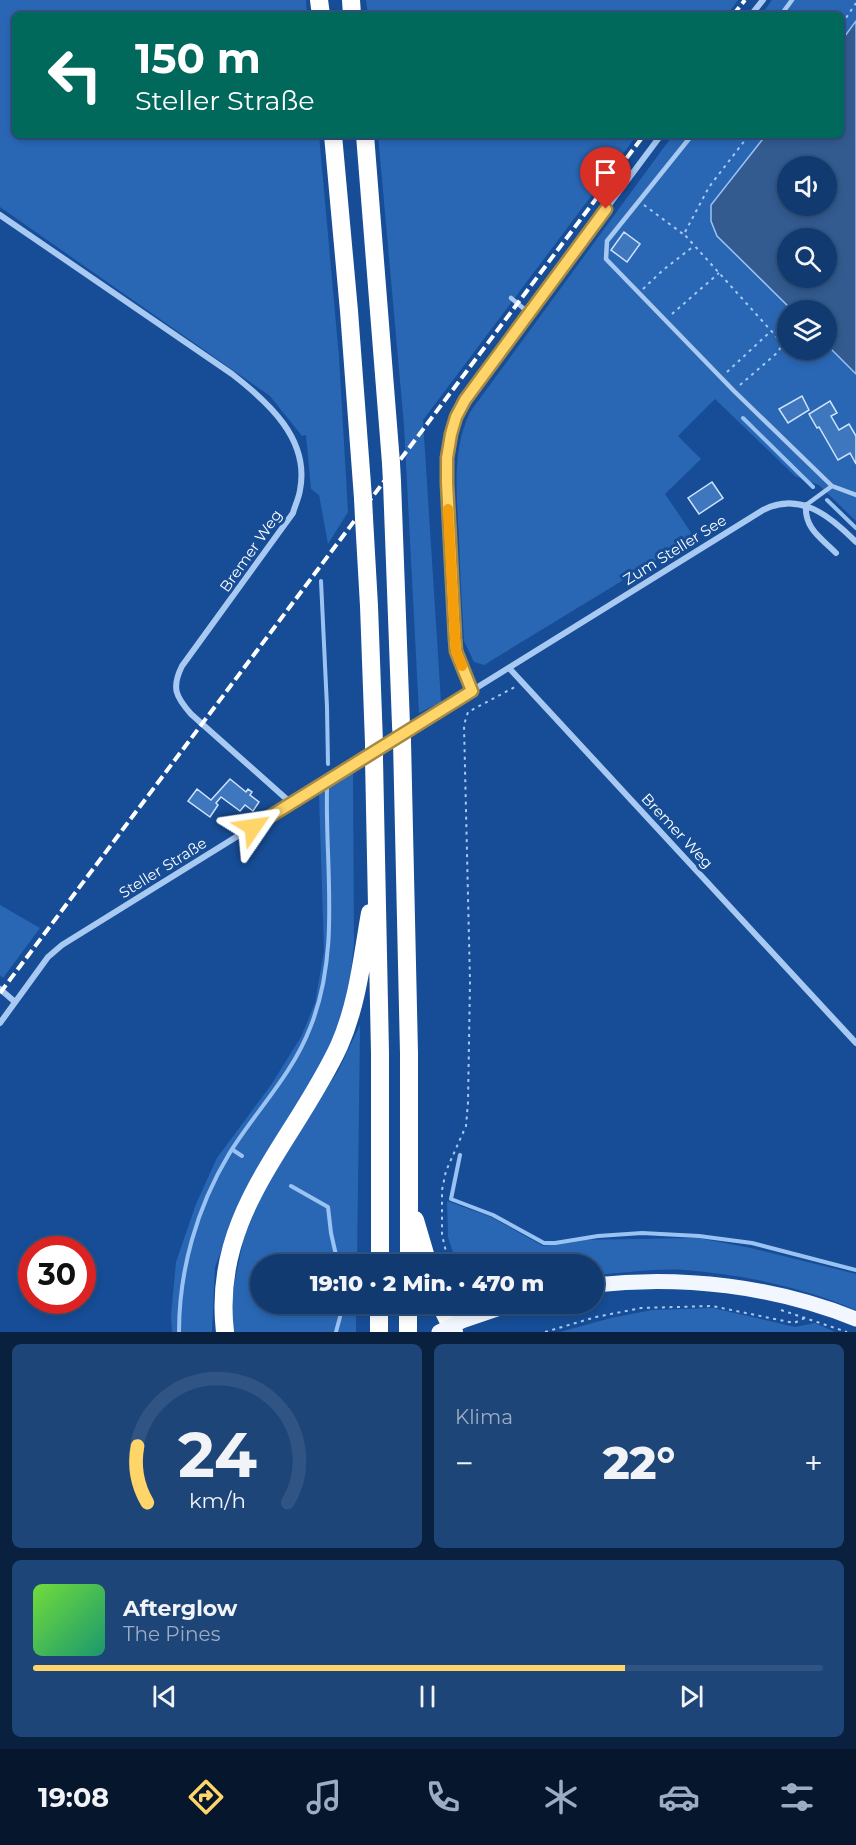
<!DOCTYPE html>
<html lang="de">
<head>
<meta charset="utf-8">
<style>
  :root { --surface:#103a70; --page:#1e4578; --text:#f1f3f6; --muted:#9cadc3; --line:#305483; --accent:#ffd468 }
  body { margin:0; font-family:Montserrat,sans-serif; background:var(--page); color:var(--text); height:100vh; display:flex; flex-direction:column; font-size:22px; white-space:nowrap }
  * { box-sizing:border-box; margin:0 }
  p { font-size:20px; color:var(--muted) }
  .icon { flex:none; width:33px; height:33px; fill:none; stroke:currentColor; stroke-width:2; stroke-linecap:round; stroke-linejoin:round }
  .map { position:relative; height:1332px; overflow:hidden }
  .panel { display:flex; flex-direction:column; gap:12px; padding:12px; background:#09203e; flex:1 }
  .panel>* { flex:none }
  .top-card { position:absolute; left:12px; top:12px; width:832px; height:126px; border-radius:9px; box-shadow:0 3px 9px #0003,0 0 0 2px var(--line); background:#00695c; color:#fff; overflow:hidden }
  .controls { position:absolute; left:777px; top:156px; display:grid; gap:12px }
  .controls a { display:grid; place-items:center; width:60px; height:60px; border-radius:50%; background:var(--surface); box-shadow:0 3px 9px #0003,0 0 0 2px var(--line); font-size:30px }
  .speed { position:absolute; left:18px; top:1236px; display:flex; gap:12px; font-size:30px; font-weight:700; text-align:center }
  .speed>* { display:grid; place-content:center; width:78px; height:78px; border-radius:50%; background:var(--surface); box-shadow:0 3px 9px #0003,0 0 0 2px var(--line); line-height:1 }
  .speed .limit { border:9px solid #d22; background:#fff; color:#111 }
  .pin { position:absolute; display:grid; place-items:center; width:51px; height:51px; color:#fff; margin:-62px -26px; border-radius:50% 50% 50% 0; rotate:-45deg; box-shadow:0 0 6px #0007 }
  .pin .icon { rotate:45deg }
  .me { position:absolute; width:66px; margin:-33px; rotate:58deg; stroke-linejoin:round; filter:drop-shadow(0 0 4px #0008) }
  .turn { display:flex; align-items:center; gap:21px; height:126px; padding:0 24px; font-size:27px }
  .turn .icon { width:78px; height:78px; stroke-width:2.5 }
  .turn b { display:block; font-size:42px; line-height:51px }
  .big { font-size:45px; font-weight:800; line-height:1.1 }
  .panel .widget { flex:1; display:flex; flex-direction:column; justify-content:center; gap:9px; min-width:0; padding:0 21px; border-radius:9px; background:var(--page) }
  .panel .dial { align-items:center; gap:0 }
  .dial svg { height:156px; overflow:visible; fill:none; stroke:var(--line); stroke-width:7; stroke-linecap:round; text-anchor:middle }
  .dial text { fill:var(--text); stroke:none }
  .song { display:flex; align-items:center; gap:18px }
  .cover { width:72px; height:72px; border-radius:9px; background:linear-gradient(135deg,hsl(100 70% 55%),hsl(160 70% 35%)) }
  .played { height:6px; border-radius:3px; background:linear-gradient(90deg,var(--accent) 75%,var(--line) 75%) }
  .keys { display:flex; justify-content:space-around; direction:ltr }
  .heat { display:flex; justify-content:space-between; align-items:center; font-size:33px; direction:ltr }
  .panel .tiles { flex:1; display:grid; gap:12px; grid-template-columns:1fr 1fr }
  .widget:last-child { grid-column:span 2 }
  .trip { position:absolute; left:250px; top:1254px; width:354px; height:60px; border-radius:30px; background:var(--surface); box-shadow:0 3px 9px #0003,0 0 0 2px var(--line); font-weight:800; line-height:60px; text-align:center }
  .dock { display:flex; height:96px; justify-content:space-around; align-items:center; background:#06172d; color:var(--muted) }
  .dock .icon { width:42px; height:42px }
  .dock .selected { color:var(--accent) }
  .dock b { font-size:27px; color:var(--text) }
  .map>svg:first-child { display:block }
</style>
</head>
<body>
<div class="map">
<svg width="856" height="1332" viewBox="0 0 856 1332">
  <rect width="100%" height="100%" fill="#164d96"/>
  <path fill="#2967b5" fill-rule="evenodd" d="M0,0H306L307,15H15V135H319L339,357L348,512L328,544L319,495L311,489L306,435L302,436L270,396L0,207Z
    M366,0H738L727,15H368Z
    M772,0H856V521L819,485L795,476L715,399L678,436L701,459L665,494L694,537L484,665L474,662L464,641C462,607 460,573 459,539C457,496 451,452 470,412L673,135H842V15H761ZM788,166H826V206H788ZM788,238H826V278H788ZM788,310H826V350H788Z
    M378,135H637L423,420L441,702L419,713L404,425Z
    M353,771L354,943L348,999L329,1051L236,1212L215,1267L212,1332H172L171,1315L176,1262L196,1204L217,1158L271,1085L301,1037L315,1003L324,951L319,794L331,783Z
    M0,905L40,928L3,978L0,975Z
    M360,1025L357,1264H261V1304H356V1332H233L231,1299L244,1237L265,1188L339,1069Z
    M447,1201L491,1217L543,1246L579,1240L698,1238L751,1248L856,1274V1310C803,1287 744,1275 686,1270C657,1268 623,1273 594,1275V1264H457L448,1237Z
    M713,1308L795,1327L815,1323L835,1332H560L611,1318L652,1310Z"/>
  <path fill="#335b90" stroke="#9ac3f4" stroke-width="1.5" fill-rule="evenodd" d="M856,21V374L827,345L826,310H792L717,236L711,221V205L766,135H842V40ZM788,166H826V206H788ZM788,238H826V278H788Z"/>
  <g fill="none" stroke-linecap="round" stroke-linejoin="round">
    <path stroke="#9ac3f4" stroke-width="4" d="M743,418L813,487
      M827,500L856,528
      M321,581L327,707L328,764
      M233,1150L242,1156
      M460,1155L451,1199L493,1215L544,1243H555L598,1236L642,1233L699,1236L752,1243L856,1270
      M291,1186L328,1207L331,1233L338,1264
      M179,1332C179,1270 197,1207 229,1154C255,1112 292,1075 310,1028C341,952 325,868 327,788
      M336,1332L340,1317V1304"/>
  </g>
  <path fill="#3e77be" stroke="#cfe3fc" stroke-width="1.5" d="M624,232L640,244L627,262L611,250Z
    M802,396L809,410L788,423L779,409Z
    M830,401L837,413L831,416L839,430L849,424L856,436V464L850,453L838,460L819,427L817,428L809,414Z
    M712,482L723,498L699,514L688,498Z
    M230,779L246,792L248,789L252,792L250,795L259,802L253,811L245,805L240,811L221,797L216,803L218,805L210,817L188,801L197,789L211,800Z"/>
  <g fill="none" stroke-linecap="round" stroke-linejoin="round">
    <path stroke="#a8c9f2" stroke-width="2" stroke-dasharray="3 4.5" stroke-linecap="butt" d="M842,24L856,3
      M644,205L683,234
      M643,289L663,270L694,246
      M672,314L719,273
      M727,372L771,331
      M740,385L777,353L783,344L684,234L709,187L749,135
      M449,1264L442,1235V1190L446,1171L466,1126L468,1102L470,982L464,725L468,712L515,687
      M533,1309L557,1304
      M781,1310L847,1332
      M545,1332L596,1317L641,1308L712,1306L794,1323L805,1318"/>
    <path stroke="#a8c9f2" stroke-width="4.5" d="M781,15L792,0
      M692,135L607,241L606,259L734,391L832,486
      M511,298L529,313
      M806,505L832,486L856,495"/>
    <path stroke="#a8c9f2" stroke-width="6" d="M751,15L763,0
      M0,215L232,374C268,402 310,439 300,490C299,498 295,505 293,513L182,666C171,688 176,697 191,714L291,803
      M806,505C804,528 821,538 836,553
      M509,668L856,1043
      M472,691L456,651L455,638L447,458L451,434L456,417L480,378L661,135
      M0,989L15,1002
      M0,1023L48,957L62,945L763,510C800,491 830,516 856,542"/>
    <path stroke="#f2f7ff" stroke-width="15" d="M594,1285C682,1275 774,1286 856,1319"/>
    <path stroke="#fff" stroke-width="18" d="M319,0L321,15
      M351,0L352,15
      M333,135L349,311L363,498
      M365,135L391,463
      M392,482L401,725
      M364,518L369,606L374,743
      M402,741L409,1053V1264
      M374,759L380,1053V1264
      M415,1220L428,1264
      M440,1304L454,1332
      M225,1332C211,1214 294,1143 339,1046C358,1003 362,958 370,913
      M379,1332V1304
      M408,1332V1304"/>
    <path stroke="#fff" stroke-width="4" stroke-dasharray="10 4.5" stroke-linecap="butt" d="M733,15L745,0
      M0,993L644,135"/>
    <path stroke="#a8c9f2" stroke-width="2" stroke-dasharray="3 4.5" stroke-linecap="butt" d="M522,1312L533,1309"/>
    <path stroke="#f2f7ff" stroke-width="15" d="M439,1332L462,1321L512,1304"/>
    <path stroke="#fff" stroke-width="18" d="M391,463L392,482
      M363,498L364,518
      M401,725L402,741
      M374,743V759"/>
  </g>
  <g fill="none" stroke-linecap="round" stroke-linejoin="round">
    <defs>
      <path id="route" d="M253,827L472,691L456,651L455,638L447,483V458L451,434L456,417L465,400L606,209"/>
    </defs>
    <use href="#route" stroke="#a68a44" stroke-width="15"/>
    <use href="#route" stroke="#ffd468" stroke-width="10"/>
    <path stroke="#f59e0b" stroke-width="10" d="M448,509L455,638L456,651L462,666"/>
  </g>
  <g text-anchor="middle" stroke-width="6" stroke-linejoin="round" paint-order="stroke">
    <g font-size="15" fill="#fff" stroke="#164d96">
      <text transform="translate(675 550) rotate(-32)" y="5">Zum Steller See</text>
      <text transform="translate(251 551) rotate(-55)" y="5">Bremer Weg</text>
      <text transform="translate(677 831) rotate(47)" y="5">Bremer Weg</text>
      <text transform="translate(163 868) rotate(-32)" y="5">Steller Straße</text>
    </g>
  </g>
</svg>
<div class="controls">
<a><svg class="icon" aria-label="sound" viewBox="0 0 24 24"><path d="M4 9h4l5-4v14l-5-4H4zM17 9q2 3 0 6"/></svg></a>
<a><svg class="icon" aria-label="search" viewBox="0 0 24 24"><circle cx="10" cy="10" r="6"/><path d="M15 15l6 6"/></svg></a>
<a><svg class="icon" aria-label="layers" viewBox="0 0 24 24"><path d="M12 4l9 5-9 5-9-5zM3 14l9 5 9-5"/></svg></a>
</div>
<div class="speed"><div class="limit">30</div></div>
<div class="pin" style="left:606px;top:209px;background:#d93025"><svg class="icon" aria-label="arrive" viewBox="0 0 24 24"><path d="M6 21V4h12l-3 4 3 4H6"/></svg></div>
<svg class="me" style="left:253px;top:827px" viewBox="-20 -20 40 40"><path d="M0-17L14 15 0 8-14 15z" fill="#ffd468" stroke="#fff" stroke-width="4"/></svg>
<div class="trip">19:10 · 2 Min. · 470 m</div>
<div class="top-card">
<div class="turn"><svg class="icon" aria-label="left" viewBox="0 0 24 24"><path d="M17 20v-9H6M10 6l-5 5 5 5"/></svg><div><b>150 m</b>Steller Straße</div></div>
</div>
</div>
<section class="panel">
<div class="tiles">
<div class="widget dial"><svg viewBox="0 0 100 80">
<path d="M14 69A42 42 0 1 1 86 69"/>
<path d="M14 69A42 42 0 0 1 9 40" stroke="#ffd468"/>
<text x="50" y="56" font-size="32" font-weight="700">24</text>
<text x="50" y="72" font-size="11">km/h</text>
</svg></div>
<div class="widget"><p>Klima</p>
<div class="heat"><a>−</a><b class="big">22°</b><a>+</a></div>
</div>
<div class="widget">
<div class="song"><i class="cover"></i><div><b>Afterglow</b><p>The Pines</p></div></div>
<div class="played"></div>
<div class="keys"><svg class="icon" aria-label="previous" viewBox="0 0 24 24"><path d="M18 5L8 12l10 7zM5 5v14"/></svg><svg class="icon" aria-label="pause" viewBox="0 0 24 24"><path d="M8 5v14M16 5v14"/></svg><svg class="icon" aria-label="next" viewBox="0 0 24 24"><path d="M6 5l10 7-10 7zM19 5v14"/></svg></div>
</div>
</div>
</section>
<nav class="dock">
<b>19:08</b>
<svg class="icon selected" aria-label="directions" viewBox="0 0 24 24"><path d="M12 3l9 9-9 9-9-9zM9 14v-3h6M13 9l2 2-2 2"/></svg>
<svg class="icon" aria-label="music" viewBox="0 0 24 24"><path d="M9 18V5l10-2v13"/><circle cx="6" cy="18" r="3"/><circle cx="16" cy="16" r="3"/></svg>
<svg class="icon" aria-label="phone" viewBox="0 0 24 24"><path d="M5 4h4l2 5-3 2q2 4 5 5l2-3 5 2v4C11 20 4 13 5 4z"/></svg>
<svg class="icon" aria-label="climate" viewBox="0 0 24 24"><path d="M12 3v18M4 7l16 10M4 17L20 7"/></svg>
<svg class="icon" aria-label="car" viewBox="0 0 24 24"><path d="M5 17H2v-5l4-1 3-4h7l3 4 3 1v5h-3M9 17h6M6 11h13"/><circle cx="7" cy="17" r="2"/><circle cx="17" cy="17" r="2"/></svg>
<svg class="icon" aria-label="filters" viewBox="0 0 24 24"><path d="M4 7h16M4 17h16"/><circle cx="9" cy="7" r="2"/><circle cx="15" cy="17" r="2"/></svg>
</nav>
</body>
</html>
